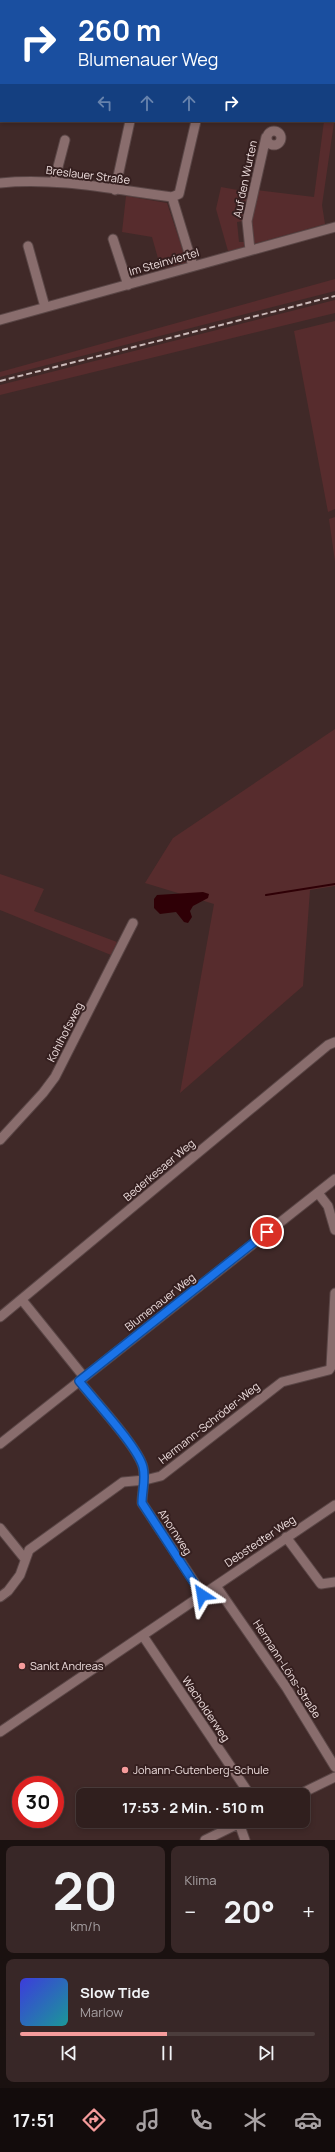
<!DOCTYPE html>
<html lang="de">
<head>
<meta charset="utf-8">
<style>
  :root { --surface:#301f1e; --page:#382727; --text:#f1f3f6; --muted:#a8a2a4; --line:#4b3d3c; --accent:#f59b9b }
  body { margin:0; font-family:Manrope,sans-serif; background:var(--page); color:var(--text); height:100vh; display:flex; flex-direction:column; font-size:15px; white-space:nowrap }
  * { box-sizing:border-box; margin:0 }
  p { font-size:13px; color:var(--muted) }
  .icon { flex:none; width:22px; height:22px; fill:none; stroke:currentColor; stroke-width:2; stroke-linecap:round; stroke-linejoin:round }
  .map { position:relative; height:1840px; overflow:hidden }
  .details { display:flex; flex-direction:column; gap:6px; padding:6px; background:#1a1110; flex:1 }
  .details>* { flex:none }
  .hud { position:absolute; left:0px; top:0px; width:335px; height:122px; box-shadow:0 2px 6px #0003,0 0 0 1px var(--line); background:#1a4fa0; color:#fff; overflow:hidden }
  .speed { position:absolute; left:12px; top:1776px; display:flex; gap:8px; font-size:20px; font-weight:700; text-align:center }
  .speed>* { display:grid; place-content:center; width:52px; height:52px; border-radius:50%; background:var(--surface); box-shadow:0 2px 6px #0003,0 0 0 1px var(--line); line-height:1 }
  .speed .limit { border:6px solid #d22; background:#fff; color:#111 }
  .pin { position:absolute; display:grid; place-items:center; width:34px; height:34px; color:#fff; margin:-17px; border:2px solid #fff; border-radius:50%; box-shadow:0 1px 4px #0007 }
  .me { position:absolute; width:44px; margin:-22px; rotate:327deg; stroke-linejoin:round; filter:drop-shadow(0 0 3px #0008) }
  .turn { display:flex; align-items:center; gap:14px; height:84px; padding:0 12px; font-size:18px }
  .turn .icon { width:52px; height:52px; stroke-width:2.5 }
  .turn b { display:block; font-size:28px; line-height:34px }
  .lanes { display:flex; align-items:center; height:38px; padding:0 12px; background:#0003; justify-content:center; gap:20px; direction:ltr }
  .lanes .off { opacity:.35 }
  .big { font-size:30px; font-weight:700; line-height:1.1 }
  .details .card { flex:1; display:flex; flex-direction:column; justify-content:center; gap:6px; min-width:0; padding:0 14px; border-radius:8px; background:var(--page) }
  .details .dial { align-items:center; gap:0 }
  .dial b { font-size:52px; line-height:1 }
  .song { display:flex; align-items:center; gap:12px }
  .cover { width:48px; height:48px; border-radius:6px; background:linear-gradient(135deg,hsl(240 70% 55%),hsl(180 70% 35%)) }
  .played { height:4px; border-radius:2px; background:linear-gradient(90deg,var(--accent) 50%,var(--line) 50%) }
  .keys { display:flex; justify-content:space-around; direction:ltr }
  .heat { display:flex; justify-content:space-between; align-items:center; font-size:22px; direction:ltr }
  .details .tiles { flex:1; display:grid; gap:6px; grid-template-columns:1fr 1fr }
  .card:last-child { grid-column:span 2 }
  .trip { position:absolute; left:76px; top:1788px; width:234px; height:40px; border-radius:8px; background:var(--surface); box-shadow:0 2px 6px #0003,0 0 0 1px var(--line); font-weight:700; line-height:40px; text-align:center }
  .dock { display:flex; height:64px; justify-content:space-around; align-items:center; background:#130c0c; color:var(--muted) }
  .dock .icon { width:28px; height:28px }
  .dock .current { color:var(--accent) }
  .dock b { font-size:18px; color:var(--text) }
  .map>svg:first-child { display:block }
</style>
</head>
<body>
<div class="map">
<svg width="335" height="1840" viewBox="0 0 335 1840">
  <rect width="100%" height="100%" fill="#402928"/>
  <path fill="#572c2d" d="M0,0H102L1,1L0,66Z
    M334,100L335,116L322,205L325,224L253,244L250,221L256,190L314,197L324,121H334Z
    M221,187L249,192L243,221L237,222L239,242H245L246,247L228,251L216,209Z
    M126,196L167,203L187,263L161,269L152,237L122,232Z
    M335,279V291L0,377V372Z
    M335,300V313L0,395V385Z
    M335,321V509L328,512L294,331Z
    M335,517V562L329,519Z
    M335,729V886L310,890L303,986L180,1093L214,904L145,883L173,838Z
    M0,874L44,889L34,911L117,942L111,955L0,910Z"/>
  <path fill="#2f0006" d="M203,892L209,894L208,898L193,906L190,911L192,917L188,923L184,922L176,912L160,914L154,908V899L157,895Z"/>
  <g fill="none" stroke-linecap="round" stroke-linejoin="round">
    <path stroke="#2f0006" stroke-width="2" d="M266,895L335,884"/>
    <defs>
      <path id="minor" d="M136,1L137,0
        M267 138a7 7 0 1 1 14 0a7 7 0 1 1-14 0Z
        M54,182L65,140
        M0,183C57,177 116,190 172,197
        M115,190L130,121
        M172,197L179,194L196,121
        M172,197L193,266
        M113,239L128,285
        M28,246L45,307
        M250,250L247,221L266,137
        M0,320L335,227
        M0,1140L43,1093L55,1077L133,923
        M318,1193L328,1206L335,1230
        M22,1300L84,1377
        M0,1317L328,1045L335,1042
        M79,1381C94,1400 138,1447 143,1467C146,1479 142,1491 142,1503L203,1595
        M0,1444L335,1179
        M0,1528L25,1559
        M286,1537L321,1584L335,1582
        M216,1586L286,1687L335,1767
        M0,1597L8,1591L20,1575L29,1550L123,1482L145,1480L161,1476L282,1382L329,1370L331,1367L335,1293
        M143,1636L250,1795
        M0,1732L335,1505
        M298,1795L335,1777
        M239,1823L245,1840
        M205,1840L244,1821"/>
      <path id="major" d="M280,1L283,0
        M0,74H1"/>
    </defs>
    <use href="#minor" stroke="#5a4646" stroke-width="11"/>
    <use href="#major" stroke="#5a4646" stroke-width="12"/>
    <use href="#minor" stroke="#896d6d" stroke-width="9"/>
    <use href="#major" stroke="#ca8383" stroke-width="10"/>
    <path stroke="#cab9b8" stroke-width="2" stroke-dasharray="6 3" stroke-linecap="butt" d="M0,381L335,296"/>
  </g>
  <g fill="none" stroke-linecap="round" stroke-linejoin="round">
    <defs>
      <path id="route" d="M202,1595L142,1503C142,1491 146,1479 143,1467C138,1447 94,1400 79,1381L267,1232"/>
    </defs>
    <use href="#route" stroke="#114b97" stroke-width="10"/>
    <use href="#route" stroke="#1a73e8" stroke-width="7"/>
  </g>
  <g fill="#f59b9b" stroke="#351f1f" stroke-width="1.5">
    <circle cx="22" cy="1666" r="4"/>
    <circle cx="125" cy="1770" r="4"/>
  </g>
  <g text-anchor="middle" stroke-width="4" stroke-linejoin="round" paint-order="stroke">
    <g font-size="11" fill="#eedede" stroke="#351f1f">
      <text transform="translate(88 175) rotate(7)" y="4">Breslauer Straße</text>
      <text transform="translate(245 179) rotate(-78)" y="4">Auf den Wurten</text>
      <text transform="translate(164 262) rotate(-16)" y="4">Im Steinviertel</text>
      <text transform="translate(65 1032) rotate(-63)" y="4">Kohlhofsweg</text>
      <text transform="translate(159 1170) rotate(-40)" y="4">Bederkesaer Weg</text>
      <text transform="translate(160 1302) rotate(-38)" y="4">Blumenauer Weg</text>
      <text transform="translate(209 1423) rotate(-38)" y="4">Hermann-Schröder-Weg</text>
      <text transform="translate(175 1532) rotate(57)" y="4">Ahornweg</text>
      <text transform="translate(260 1541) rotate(-34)" y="4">Debstedter Weg</text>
      <text transform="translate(287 1669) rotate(57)" y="4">Hermann-Löns-Straße</text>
      <text transform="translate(206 1709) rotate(56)" y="4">Wacholderweg</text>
    </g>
    <g font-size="11" fill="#eedede" stroke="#351f1f" text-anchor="start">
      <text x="30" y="1670">Sankt Andreas</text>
      <text x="133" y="1774">Johann-Gutenberg-Schule</text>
    </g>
  </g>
</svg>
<div class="speed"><div class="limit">30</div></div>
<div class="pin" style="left:267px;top:1232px;background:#d93025"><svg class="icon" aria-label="arrive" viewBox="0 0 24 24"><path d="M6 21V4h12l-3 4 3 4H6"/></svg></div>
<svg class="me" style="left:202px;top:1595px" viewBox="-20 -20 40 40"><path d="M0-17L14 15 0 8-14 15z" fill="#1a73e8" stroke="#fff" stroke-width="4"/></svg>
<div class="trip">17:53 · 2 Min. · 510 m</div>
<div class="hud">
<div class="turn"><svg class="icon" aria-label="right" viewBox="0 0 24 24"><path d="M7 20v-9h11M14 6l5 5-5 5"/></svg><div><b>260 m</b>Blumenauer Weg</div></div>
<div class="lanes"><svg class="icon off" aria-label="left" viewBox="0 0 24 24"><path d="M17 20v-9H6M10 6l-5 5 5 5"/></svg><svg class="icon off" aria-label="ahead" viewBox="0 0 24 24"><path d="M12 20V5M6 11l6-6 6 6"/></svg><svg class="icon off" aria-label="ahead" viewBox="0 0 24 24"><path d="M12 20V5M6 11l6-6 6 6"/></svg><svg class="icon" aria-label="right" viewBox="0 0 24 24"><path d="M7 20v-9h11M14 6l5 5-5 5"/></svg></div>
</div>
</div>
<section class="details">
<div class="tiles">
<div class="card dial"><b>20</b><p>km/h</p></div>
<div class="card"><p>Klima</p>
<div class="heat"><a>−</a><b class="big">20°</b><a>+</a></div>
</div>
<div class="card">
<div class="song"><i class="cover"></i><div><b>Slow Tide</b><p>Marlow</p></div></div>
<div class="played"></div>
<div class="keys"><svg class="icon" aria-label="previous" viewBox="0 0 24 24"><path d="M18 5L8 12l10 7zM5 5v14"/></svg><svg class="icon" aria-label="pause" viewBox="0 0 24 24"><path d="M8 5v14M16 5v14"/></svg><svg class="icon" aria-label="next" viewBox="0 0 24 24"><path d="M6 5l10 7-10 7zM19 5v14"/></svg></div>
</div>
</div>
</section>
<nav class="dock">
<b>17:51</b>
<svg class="icon current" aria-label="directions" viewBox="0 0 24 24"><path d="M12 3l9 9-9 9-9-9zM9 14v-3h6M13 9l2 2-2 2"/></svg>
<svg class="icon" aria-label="music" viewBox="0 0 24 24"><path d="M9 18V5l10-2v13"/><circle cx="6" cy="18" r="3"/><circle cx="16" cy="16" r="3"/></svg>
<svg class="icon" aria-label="phone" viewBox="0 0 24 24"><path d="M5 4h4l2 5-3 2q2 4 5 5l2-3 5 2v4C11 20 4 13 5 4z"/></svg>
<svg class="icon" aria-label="climate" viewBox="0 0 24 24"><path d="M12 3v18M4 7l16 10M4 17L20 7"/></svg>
<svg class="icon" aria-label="car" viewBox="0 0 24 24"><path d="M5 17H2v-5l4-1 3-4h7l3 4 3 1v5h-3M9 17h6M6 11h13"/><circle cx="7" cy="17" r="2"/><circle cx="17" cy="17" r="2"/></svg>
</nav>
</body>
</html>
